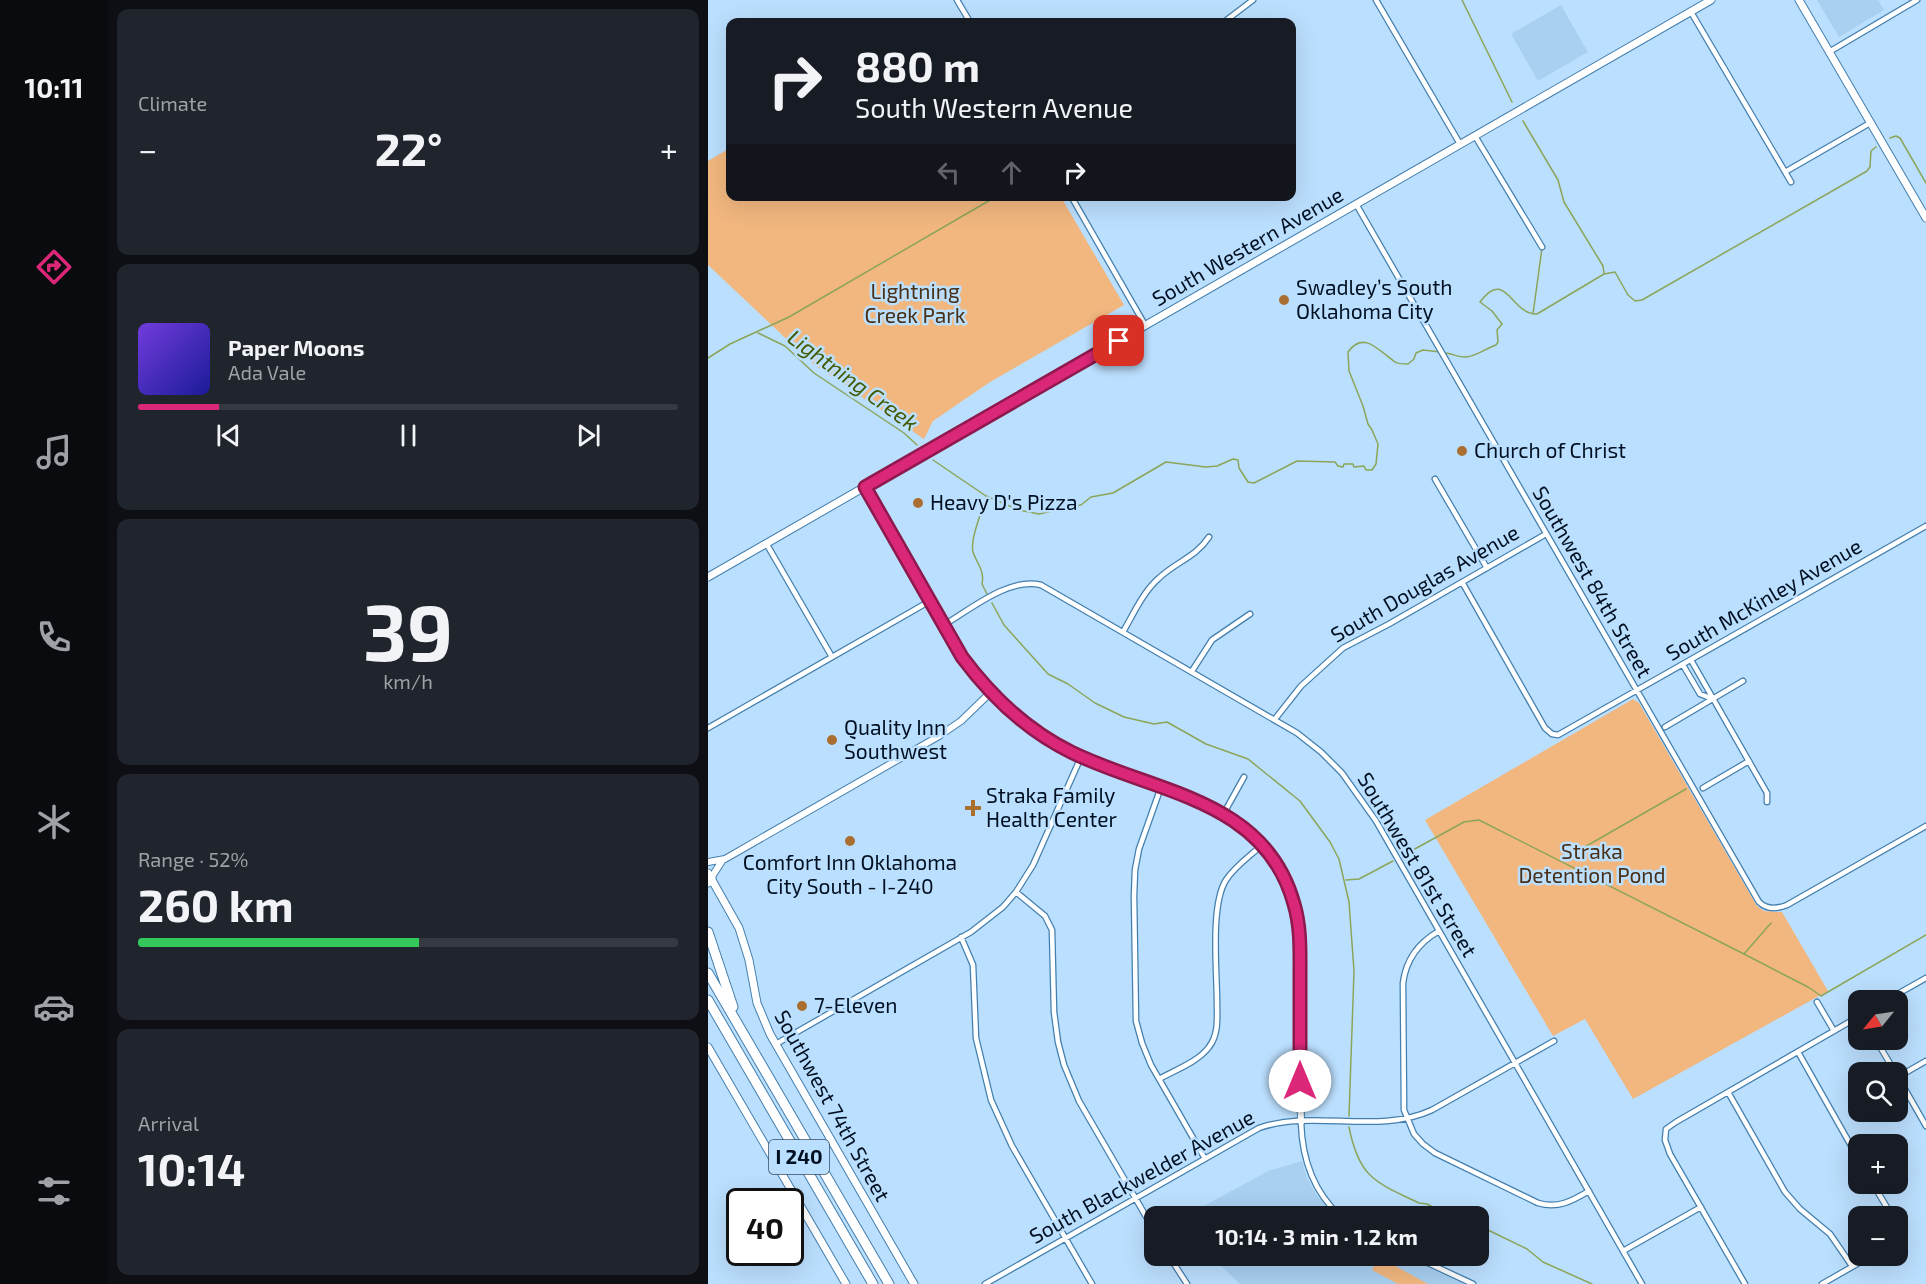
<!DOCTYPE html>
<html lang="en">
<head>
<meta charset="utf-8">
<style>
  :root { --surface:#171b24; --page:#20242c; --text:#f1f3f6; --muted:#9ea1a6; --line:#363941; --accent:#db2777 }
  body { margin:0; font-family:"Exo 2",sans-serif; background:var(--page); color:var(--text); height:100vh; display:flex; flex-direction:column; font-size:22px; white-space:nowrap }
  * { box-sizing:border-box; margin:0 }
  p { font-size:20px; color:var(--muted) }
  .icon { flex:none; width:33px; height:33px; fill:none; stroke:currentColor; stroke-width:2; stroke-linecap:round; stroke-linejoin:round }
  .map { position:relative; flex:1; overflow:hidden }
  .sheet { display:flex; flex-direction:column; gap:9px; padding:9px; background:#0d0f14; width:600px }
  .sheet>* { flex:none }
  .guide { position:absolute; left:18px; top:18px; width:570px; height:183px; border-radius:12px; box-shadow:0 6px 24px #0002; background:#171b24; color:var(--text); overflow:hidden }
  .needle { width:39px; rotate:240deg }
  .buttons { position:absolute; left:1140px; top:990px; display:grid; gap:12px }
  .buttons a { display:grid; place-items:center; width:60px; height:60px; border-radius:12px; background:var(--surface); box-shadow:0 6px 24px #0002; font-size:30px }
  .speed { position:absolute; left:18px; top:1188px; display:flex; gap:12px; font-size:30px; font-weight:700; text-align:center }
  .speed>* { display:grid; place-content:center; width:78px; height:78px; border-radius:50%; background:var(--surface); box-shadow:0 6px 24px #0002; line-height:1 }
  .speed .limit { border:3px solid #111; border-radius:9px; background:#fff; color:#111 }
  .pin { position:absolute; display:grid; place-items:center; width:51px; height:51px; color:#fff; margin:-26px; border-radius:12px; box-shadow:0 3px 9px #0006 }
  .me { position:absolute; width:66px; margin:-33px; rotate:0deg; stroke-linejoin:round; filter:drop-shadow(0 0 4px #0008) }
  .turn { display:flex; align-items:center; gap:21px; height:126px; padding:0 30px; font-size:27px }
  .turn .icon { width:78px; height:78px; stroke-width:2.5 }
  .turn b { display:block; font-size:42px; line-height:51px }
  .lanes { display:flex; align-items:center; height:57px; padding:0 30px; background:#0003; justify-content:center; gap:30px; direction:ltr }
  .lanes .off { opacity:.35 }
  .big { font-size:45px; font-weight:700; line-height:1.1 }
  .sheet .card { flex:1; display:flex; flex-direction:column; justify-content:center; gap:9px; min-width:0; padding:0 21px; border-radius:12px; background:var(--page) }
  .sheet .dial { align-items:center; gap:0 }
  .dial b { font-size:78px; line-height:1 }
  .song { display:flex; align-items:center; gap:18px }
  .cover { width:72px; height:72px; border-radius:9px; background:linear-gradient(135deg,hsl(260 70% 55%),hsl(240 70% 35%)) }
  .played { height:6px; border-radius:3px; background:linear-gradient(90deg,var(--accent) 15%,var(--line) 15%) }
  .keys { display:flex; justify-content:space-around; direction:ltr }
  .heat { display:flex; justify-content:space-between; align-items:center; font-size:33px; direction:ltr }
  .charge { height:9px; border-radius:4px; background:linear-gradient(90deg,#34c759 52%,var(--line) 0) }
  .trip { position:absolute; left:436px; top:1206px; width:345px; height:60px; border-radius:12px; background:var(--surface); box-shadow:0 6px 24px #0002; font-weight:700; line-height:60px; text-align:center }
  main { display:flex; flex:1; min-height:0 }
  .tabs { display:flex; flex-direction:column; width:108px; justify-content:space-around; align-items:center; background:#090b0e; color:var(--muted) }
  .tabs .icon { width:42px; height:42px }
  .tabs .selected { color:var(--accent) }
  .tabs b { font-size:27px; color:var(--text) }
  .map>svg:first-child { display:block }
</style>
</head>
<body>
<main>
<nav class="tabs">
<b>10:11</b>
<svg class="icon selected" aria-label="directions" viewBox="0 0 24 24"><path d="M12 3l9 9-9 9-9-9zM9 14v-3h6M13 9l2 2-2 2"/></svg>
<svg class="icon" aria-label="music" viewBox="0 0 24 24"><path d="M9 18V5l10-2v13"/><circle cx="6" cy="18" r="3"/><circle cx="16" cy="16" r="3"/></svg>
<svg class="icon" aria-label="phone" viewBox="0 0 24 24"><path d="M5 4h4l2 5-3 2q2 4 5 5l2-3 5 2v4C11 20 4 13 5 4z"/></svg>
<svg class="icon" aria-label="climate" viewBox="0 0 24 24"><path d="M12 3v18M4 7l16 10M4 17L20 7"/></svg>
<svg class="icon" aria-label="car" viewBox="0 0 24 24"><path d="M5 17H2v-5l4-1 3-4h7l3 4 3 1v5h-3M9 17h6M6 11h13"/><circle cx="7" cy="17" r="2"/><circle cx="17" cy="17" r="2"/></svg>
<svg class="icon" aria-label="filters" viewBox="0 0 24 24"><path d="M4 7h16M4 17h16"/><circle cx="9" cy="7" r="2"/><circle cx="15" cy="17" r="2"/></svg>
</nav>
<section class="sheet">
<div class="card"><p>Climate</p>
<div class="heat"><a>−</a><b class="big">22°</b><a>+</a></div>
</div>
<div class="card">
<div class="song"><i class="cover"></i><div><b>Paper Moons</b><p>Ada Vale</p></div></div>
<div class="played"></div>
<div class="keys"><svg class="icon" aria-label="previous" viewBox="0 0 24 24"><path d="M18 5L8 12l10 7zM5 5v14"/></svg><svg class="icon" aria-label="pause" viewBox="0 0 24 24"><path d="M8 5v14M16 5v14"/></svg><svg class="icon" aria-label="next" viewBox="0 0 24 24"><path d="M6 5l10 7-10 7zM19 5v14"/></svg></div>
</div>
<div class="card dial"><b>39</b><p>km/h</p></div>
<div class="card"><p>Range · 52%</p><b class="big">260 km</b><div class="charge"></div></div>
<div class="card"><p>Arrival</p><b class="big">10:14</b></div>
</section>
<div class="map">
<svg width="1218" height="1284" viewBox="0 0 1218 1284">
  <rect width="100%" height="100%" fill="#bbdffe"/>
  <path fill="#a9d0f1" d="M1109,0H1170L1176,10L1131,37Z
    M853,5L880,52L830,81L803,34Z
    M594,1161L599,1178L610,1197L627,1216H485L483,1213L560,1171Z
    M507,1256H696L756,1284H532L514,1267Z"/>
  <path fill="#f2b77f" d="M22,148V196L353,197L416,305L282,382L225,421L216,439L105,364L0,265V161Z
    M925,699L931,703L1049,906L1056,911L1074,912L1120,991L925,1099L877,1019L845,1036L717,820Z
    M671,1257L720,1284H690L664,1270Z"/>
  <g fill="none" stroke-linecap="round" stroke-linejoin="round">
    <path stroke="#8ba55a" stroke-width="1.5" d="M754,0L804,102
      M815,121L850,180L856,202L895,266L896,273
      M1182,138L1188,136L1192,138L1218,183
      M825,314L834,248
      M50,333L77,346L106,373L196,433L209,445
      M737,353C743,353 749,357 756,357C766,358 778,348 788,345L790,342L789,330L794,324L784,311L772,302C798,267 803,315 829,314L896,274L907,272L920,295L927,301L934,300L1159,171L1162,167L1163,151L1168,147
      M0,358L22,344L81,317L289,196
      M225,460L278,496L311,510L331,514L373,505L383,497L405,493L458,462L498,467L509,466L525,459L530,460L531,468L540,482L546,483L589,461L627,462L630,466L635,467L636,464H645L646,467L656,466L658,470H664L668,464L670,444L664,430L660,424L655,406L641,371L640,352C656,330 671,351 687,362C690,364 695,364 700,364L706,359L708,353L715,350L732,352
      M278,497C274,511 262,539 265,552C269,564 277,571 274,584L279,594
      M284,603L296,625L340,674L360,684L387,703L416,717L446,724L459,722L498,744L540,759L592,801L622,842L631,859L641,902L646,971L641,1116
      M694,856L756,822L771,820L1036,954L1100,987L1113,996L1218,935
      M854,860L978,789
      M638,880L651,879L685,861
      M1036,954L1063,923
      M641,1127C651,1178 667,1182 711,1203L719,1204L742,1216
      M771,1228L780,1230L819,1249L835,1262L884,1284"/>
    <defs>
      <path id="minor" d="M249,0L262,22
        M668,0L752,144
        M983,12L1083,182
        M516,22L545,0
        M1121,52L1209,0
        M767,136L834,247
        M1077,172L1162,123
        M363,196L437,325
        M648,204L1051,902C1059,910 1069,909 1079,905L1218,826
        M727,479L779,568
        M58,543L124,657
        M754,582L837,728L844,734L850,735L1218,526
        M236,625C263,609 301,577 333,585L589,733L613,752L634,773L668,821L934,1284
        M415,632C426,613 435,592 451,578C469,561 487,558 501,537
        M983,660L1059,793V802
        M975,665L992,694L1005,699
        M484,671L504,640L542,614
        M567,719L593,686L635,648L681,624L838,534
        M957,727L1035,681
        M0,728L222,601
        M453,787L431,849L427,870L426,896L428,1021L434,1043L443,1065L496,1157
        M995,788L1041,761
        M516,813L536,777
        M308,892L337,916L344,930L346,1012L350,1042L356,1065L371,1101L447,1232
        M731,931C710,943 698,959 695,983L696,1110L706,1134L715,1144L727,1153L830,1203C850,1209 864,1201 881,1191
        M253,937L265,965L268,1038L283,1100L304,1146L384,1284
        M1179,1000L1218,978
        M1109,1002L1126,1031
        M1168,1040L1187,1072
        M68,1044L263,932L295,907L308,892L325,865L373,757
        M1090,1052L1150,1158
        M1190,1077L1218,1126
        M1190,1077L1218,1061
        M451,1079C467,1070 490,1062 501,1047C511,1034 509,1018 509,1002C509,972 502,905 518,880C527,866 542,856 554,845
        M1020,1092L1077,1192L1092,1209L1122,1234L1144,1266
        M593,1122C594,1158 605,1191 632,1216
        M1165,1184L1184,1216
        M915,1251L993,1207
        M461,1256L479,1284
        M705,1256L765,1284
        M277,1284L551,1128C605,1109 670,1135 724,1110L846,1041
        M1037,1284L962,1154L957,1140L958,1129L968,1122L1150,1017
        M1114,1284L1163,1256"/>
      <path id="tertiary" d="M157,487L254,657C281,693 311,724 350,746C437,793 559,793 587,908C594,936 592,966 592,994C592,1037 592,1079 593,1122
        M0,862L17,859L231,736L253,721L283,692
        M3,878L14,861"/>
      <path id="secondary" d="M1091,0L1218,218
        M0,577L1003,0
        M0,873L31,928L41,960L49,1003L62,1034L206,1284
        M0,1047L138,1284"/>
      <path id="motorway" d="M0,882L3,878
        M0,932L25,1007
        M0,973L181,1284
        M0,1000L165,1284"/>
    </defs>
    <use href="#minor" stroke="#437fae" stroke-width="7"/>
    <use href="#tertiary" stroke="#437fae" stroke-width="8"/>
    <use href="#secondary" stroke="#437fae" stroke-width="9"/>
    <use href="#motorway" stroke="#437fae" stroke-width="11"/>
    <use href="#minor" stroke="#fff" stroke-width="4.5"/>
    <use href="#tertiary" stroke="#fff" stroke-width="6"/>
    <use href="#secondary" stroke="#fff" stroke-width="7"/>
    <use href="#motorway" stroke="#fff" stroke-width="9"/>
  </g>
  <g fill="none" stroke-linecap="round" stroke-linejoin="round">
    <defs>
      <path id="route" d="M411,341L157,487L254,657C283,696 318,730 363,752C446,793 557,798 586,904C593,927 592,952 592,976C592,1011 592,1046 592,1081"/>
    </defs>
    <use href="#route" stroke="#8e194d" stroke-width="15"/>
    <use href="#route" stroke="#db2777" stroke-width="10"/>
  </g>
  <g fill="#aa6f30" stroke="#bbdffe" stroke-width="2">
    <circle cx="576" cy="300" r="6"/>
    <circle cx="754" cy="451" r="6"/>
    <circle cx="210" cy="503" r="6"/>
    <circle cx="124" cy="740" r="6"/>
    <path d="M262 799h6v6h6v6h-6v6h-6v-6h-6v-6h6z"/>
    <circle cx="142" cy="841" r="6"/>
    <circle cx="94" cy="1006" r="6"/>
  </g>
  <g text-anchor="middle" stroke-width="5" stroke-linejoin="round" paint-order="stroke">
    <rect fill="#bbdffe" stroke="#384e64" stroke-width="1.5" x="61" y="1140" width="60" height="34" rx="4.5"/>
    <g font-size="20" font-weight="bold" fill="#001022">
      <text x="91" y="1164">I 240</text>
    </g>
    <g font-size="21" fill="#001022" stroke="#bbdffe">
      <text transform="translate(540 247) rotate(-30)" y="7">South Western Avenue</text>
      <text transform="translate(884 582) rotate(60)" y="7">Southwest 84th Street</text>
      <text transform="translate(717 584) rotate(-30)" y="7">South Douglas Avenue</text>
      <text transform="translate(1056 600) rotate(-30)" y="7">South McKinley Avenue</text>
      <text transform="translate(709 865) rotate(59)" y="7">Southwest 81st Street</text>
      <text transform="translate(124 1106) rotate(61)" y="7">Southwest 74th Street</text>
      <text transform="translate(434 1177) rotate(-29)" y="7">South Blackwelder Avenue</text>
    </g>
    <g font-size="21" fill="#001022" stroke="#bbdffe" text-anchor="start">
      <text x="588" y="295">Swadley’s South<tspan x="588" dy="24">Oklahoma City</tspan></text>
      <text x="766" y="458">Church of Christ</text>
      <text x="222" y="510">Heavy D's Pizza</text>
      <text x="136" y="735">Quality Inn<tspan x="136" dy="24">Southwest</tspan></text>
      <text x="278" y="803">Straka Family<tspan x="278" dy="24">Health Center</tspan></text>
      <text x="142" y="870" text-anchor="middle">Comfort Inn Oklahoma<tspan x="142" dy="24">City South - I-240</tspan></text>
      <text x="106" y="1013">7-Eleven</text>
    </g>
    <g font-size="21" fill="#492f15" stroke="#bbdffe">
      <text x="207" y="299">Lightning<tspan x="207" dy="24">Creek Park</tspan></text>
      <text x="884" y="859">Straka<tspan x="884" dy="24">Detention Pond</tspan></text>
    </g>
    <g font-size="22" font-style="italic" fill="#445a00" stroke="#bbdffe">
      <text transform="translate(145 380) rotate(36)" y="8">Lightning Creek</text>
    </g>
  </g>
</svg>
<div class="buttons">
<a><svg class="needle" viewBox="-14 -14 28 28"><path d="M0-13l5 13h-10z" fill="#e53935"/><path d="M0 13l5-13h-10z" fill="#9ea1a6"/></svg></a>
<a><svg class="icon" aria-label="search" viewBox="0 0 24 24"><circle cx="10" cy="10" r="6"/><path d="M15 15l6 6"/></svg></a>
<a>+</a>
<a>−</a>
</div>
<div class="speed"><div class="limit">40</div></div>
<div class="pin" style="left:411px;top:341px;background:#d93025"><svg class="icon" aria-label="arrive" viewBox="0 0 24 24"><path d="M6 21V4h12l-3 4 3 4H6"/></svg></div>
<svg class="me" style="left:592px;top:1081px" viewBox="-20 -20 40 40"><circle r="19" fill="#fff"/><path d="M0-13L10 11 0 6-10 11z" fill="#db2777"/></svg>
<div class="trip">10:14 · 3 min · 1.2 km</div>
<div class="guide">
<div class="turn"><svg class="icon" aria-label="right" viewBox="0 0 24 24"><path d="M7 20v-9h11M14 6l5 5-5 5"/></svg><div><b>880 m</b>South Western Avenue</div></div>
<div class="lanes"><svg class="icon off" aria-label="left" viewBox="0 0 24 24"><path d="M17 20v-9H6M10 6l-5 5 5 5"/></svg><svg class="icon off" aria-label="ahead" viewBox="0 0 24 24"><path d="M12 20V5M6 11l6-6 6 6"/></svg><svg class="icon" aria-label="right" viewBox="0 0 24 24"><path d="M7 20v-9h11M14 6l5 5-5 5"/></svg></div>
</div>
</div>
</main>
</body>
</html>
